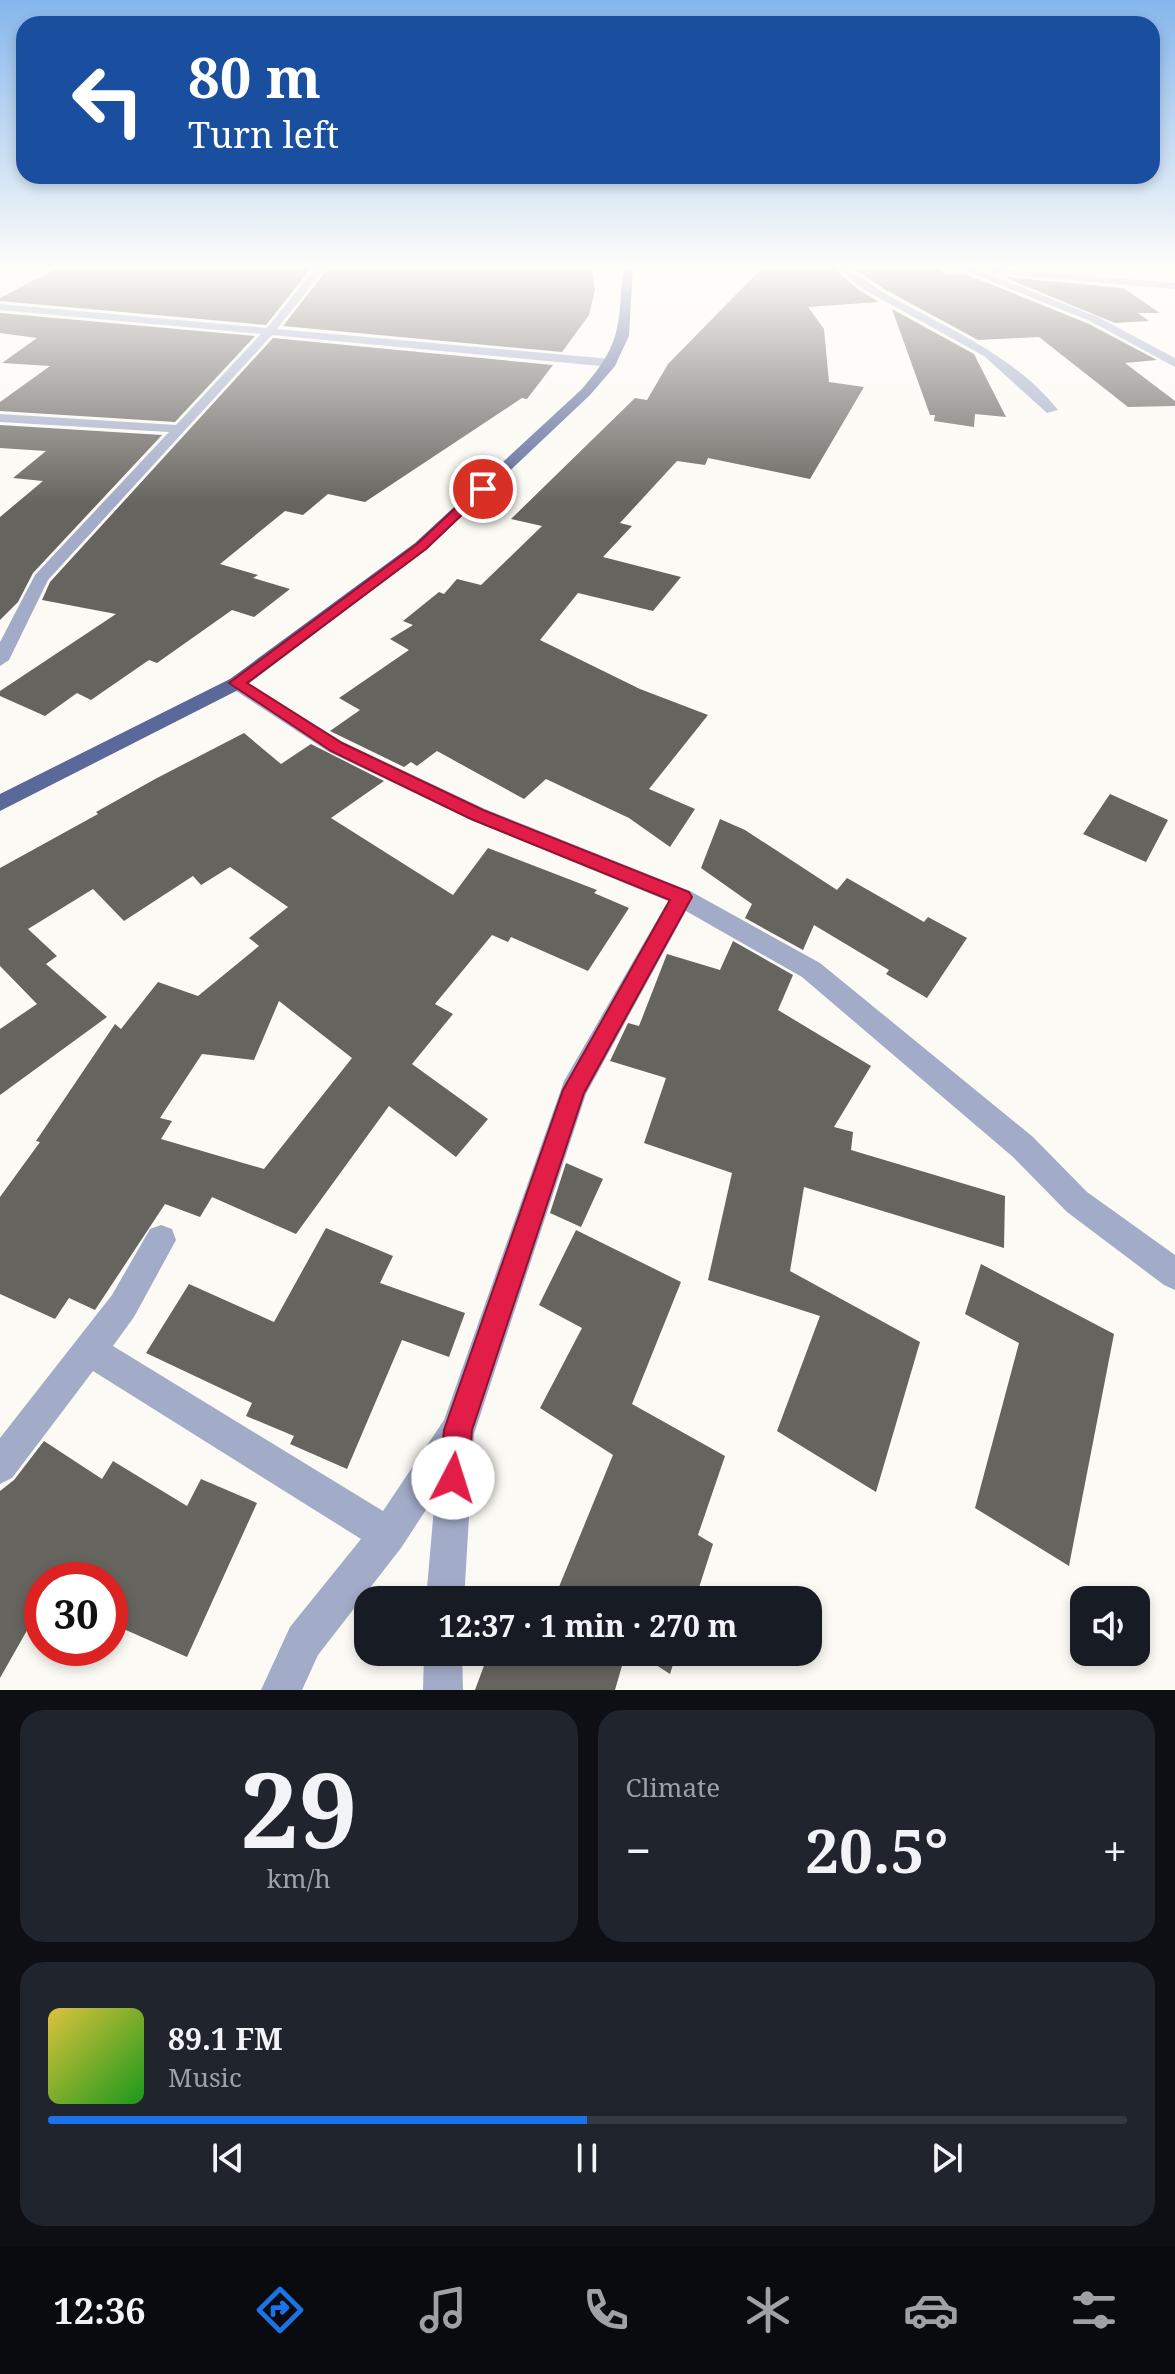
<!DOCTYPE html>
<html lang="en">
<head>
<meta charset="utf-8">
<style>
  :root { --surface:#171b24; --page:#20242c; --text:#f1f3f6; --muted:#9ea1a6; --line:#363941; --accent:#1a73e8 }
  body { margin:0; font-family:"Noto Serif",serif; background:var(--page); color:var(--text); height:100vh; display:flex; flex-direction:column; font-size:30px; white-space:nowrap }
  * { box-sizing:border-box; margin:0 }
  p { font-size:26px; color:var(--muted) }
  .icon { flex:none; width:44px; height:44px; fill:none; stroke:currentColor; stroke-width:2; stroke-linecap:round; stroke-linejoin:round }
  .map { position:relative; height:1690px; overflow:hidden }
  .panel { display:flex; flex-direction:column; gap:20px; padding:20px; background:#0d0f14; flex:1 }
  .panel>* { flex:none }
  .hud { position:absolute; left:16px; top:16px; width:1144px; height:168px; border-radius:24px; box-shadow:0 4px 12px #0003; background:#1a4fa0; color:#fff; overflow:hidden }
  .buttons { position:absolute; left:1070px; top:1586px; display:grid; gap:16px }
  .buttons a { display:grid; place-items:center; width:80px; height:80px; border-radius:16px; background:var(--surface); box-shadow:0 4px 12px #0003; font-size:40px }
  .speed { position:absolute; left:24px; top:1562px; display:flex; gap:16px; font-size:40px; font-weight:700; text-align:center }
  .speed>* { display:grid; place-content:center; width:104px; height:104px; border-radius:50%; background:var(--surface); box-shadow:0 4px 12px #0003; line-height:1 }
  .speed .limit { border:12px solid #d22; background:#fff; color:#111 }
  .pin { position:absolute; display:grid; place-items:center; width:68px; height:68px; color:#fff; margin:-34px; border:4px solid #fff; border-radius:50%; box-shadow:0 2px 8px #0007 }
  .me { position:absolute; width:88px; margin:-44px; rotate:5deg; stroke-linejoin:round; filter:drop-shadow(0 0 6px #0008) }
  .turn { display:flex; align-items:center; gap:28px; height:168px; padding:0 40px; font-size:36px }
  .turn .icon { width:104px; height:104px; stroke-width:2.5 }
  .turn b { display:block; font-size:56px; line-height:68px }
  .big { font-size:60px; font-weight:700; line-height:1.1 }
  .panel .widget { flex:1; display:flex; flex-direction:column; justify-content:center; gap:12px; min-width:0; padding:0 28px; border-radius:24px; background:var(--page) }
  .panel .dial { align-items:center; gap:0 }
  .dial b { font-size:104px; line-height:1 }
  .song { display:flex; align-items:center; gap:24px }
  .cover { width:96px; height:96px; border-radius:12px; background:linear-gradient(135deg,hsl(50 70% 55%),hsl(120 70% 35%)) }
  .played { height:8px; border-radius:4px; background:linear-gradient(90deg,var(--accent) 50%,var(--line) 50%) }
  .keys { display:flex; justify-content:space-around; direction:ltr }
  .heat { display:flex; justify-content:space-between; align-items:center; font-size:44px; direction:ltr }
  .panel .tiles { flex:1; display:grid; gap:20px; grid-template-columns:1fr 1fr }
  .widget:last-child { grid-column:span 2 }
  .trip { position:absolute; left:354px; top:1586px; width:468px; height:80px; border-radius:24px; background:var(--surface); box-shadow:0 4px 12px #0003; font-weight:700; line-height:80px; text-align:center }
  .tab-bar { display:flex; height:128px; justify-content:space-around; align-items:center; background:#090b0e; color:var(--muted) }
  .tab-bar .icon { width:56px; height:56px }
  .tab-bar .on { color:var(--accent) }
  .tab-bar b { font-size:36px; color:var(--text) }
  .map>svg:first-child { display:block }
</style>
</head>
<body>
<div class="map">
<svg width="1175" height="1690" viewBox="0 0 1175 1690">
  <rect width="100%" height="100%" fill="#fcfaf4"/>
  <path fill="#66645f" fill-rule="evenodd" d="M59,267H312L266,325L0,301V298Z
    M329,267L493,271V267H592L595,290L589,315L562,352L283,326Z
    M763,267H833L859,290L879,302L808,307L824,329L829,382L864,387L810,479L708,458L705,465L677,461L620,523L632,526L603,557L681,577L653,611L578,593L540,640L640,689L708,715L649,789L695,809L670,847L629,818L546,779L524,799L437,751L417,766L411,762L404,767L330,731L360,710L339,698L409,650L390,639L413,625L403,621L439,592L444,594L457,579L481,585L542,526L511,519L635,398L647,400L668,364Z
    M850,267H936L946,275L963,273L1089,324L1157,360L1125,363L1175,401V406L1128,407L1039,337L978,340L886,290Z
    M1004,277L1123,288L1160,313H1138L1149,321L1115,323Z
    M892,309L974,354L1006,417L975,414L974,427L934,421L935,415H930Z
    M0,313L255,336L175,422L0,411V402L50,366L2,363L37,338L0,333Z
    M273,338L553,365L527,399L522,398L365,502L328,494L303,515L285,511L220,564L258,575L253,578L290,589L254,617L232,610L157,663L149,660L91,700L77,693L45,716L0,696V691L116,614L42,600L50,582Z
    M0,425L162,435L33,573L18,602L0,620V517L43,481L13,478L46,451L0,448Z
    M244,733L281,764L311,744L384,781L331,818L453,895L488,848L597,890L594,893L629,908L588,971L511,937L508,942L492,935L435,1004L453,1014L412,1064L488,1119L456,1157L389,1106L296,1234L212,1197L200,1217L165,1204L95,1310L69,1298L55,1319L0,1294V1197L40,1142L36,1141L115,1024L121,1029L158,982L198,996L259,946L249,938L288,907L230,867L201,885L193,876L124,921L93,889L28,929L57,956L46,964L107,1017L0,1095V1029L37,1004L0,966V868L98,814L96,812L157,778ZM279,1001L352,1058L264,1169L161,1139L172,1121L160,1118L202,1054L254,1060Z
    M1110,794L1168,820L1146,862L1083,834Z
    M720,819L745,830L837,890L847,878L924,922L928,917L967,938L927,998L886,974L889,970L814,925L803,950L745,918L752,904L701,868Z
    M733,941L793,975L778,1010L871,1066L834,1127L853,1132L851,1150L1005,1196L1004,1248L804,1187L790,1271L920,1342L876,1492L777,1431L820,1316L708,1280L732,1173L644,1143L666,1078L610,1061L628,1023L639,1026L667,954L720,970Z
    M566,1163L603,1179L581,1227L550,1213Z
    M326,1228L393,1256L380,1283L465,1313L449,1357L402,1340L347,1469L290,1444L294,1436L246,1416L252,1403L146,1353L189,1284L274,1322Z
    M576,1230L681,1282L632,1404L725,1456L698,1535L713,1544L695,1600L554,1599L613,1455L540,1408L582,1328L539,1305Z
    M981,1264L1114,1334L1069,1566L975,1508L1019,1343L965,1314Z
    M44,1441L102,1479L113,1461L187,1506L201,1479L257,1503L187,1657L110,1623V1580H42V1604L0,1678V1491L14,1480Z
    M489,1652H626L615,1690H475Z
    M636,1652H677L670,1674Z"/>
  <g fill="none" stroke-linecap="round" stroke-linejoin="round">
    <path fill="#a2abc8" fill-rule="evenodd" d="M316,267H326L277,329L611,359L617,363L611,367L272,335L48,580L9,660L0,666V642L35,575L169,432L0,422V414L176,425L261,334L0,310V304L267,328Z
      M836,267C853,267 869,284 884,293C946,328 1012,353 1058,410L1047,413L984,356L861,288Z
      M956,267H970L1098,317L1175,358V367L1090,321Z
      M988,268L1175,283V289L991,273Z
      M237,677L343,742L485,809L690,891L820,963L1033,1137L1087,1192L1175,1255V1290L1164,1285L1067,1212L1013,1157L802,977L686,911L586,1094L474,1434L464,1600H426L435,1496L401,1548L318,1655L302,1690H261L290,1627L361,1539L93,1371L12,1478L0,1484V1438L112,1295L150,1229L161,1225L172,1229L176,1240L134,1317L113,1346L383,1511L444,1420L564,1081L668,901L469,819L329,752L230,687L228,683L230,679Z
      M424,1652H462L463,1690H423Z"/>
    <path fill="#5b699a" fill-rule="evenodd" d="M623,267H633L629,336L615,366L590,395L427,549L244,687L0,811V794L230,679L415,543L582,389C623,342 618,327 623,267Z"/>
  </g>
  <linearGradient id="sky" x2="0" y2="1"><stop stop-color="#85b6ec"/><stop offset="0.53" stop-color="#fefdfa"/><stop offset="1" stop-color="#fefdfa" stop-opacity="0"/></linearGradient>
  <rect width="1175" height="504" fill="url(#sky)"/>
  <path fill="#e11d48" stroke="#92132f" stroke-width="2" d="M479,486L489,489L426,549L247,683L342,743L483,810L689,892L692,897L584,1093L472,1430L468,1478L464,1488L453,1493L443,1488L439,1478L444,1430L563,1090L670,900L471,819L331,751L229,683L417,544Z"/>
</svg>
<div class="buttons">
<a><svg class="icon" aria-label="sound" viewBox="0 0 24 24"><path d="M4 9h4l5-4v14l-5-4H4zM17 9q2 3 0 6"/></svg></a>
</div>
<div class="speed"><div class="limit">30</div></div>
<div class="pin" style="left:483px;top:489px;background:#d93025"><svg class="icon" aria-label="arrive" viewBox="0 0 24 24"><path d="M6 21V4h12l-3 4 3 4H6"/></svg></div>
<svg class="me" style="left:453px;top:1478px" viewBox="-20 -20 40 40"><circle r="19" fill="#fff"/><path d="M0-13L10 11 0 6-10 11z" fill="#e11d48"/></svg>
<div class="trip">12:37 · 1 min · 270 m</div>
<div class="hud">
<div class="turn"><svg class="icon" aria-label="left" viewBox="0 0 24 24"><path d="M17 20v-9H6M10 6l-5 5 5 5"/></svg><div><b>80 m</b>Turn left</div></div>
</div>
</div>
<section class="panel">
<div class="tiles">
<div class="widget dial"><b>29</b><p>km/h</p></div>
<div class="widget"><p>Climate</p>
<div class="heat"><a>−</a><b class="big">20.5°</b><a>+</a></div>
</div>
<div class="widget">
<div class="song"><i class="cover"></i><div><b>89.1 FM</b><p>Music</p></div></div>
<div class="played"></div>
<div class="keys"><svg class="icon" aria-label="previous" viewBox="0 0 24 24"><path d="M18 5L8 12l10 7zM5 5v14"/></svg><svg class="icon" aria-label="pause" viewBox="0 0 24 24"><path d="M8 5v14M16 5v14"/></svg><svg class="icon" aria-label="next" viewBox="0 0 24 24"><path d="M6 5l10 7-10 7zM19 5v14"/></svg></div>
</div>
</div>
</section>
<nav class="tab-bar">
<b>12:36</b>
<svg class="icon on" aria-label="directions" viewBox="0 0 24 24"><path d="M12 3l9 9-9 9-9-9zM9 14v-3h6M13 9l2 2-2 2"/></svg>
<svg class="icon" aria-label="music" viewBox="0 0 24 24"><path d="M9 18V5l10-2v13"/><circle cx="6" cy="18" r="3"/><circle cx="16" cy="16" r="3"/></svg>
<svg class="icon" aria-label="phone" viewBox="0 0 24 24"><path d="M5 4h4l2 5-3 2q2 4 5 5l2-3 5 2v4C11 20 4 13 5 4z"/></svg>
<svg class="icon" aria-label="climate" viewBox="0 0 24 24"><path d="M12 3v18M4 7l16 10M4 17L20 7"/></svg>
<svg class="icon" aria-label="car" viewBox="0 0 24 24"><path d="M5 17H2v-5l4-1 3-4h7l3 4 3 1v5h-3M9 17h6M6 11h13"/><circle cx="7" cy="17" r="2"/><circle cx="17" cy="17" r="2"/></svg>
<svg class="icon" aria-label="filters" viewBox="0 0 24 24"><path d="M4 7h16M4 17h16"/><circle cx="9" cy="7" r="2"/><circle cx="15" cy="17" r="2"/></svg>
</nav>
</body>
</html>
